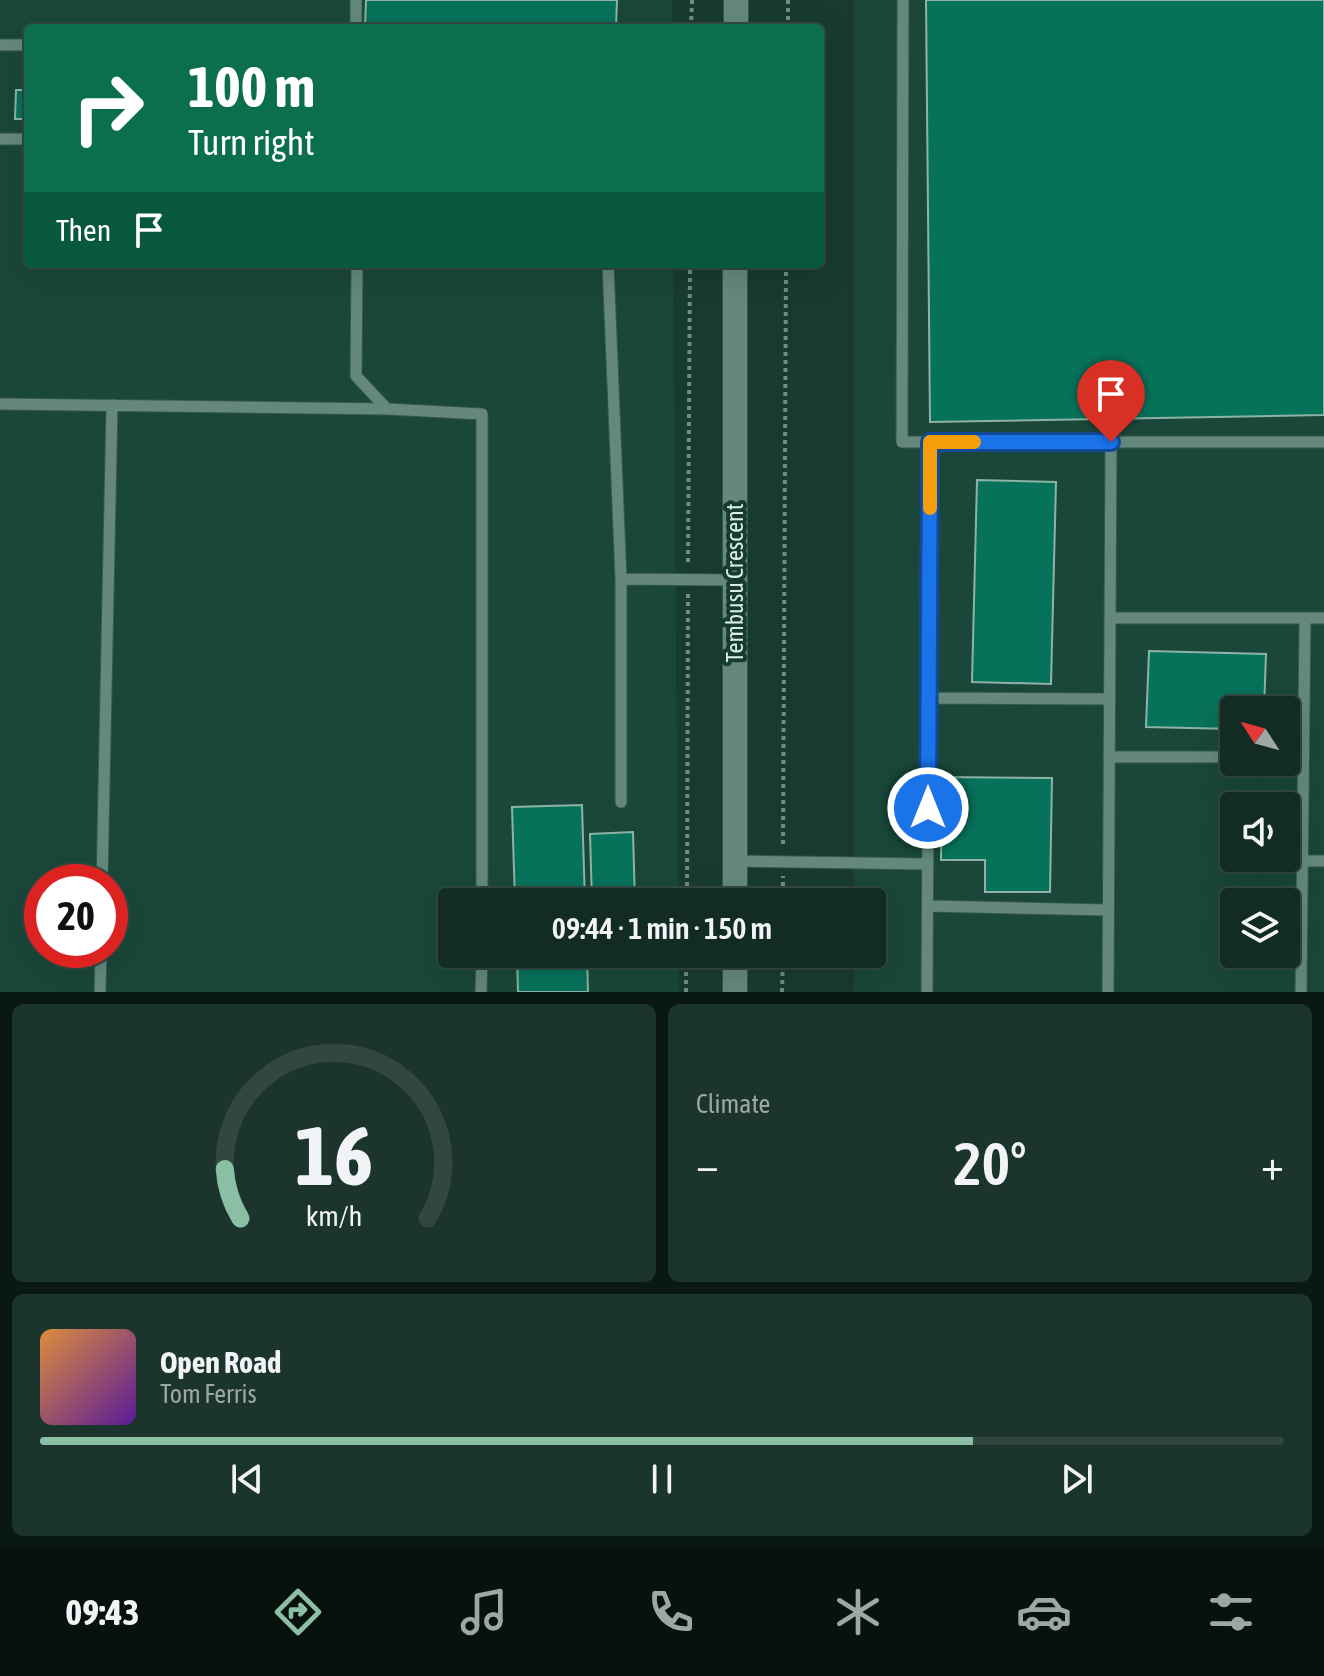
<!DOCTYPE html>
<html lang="en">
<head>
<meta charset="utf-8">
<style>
  :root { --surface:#122c24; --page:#1b342c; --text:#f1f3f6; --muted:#9ca7a6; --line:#314841; --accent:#8abfa5 }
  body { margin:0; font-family:"Asap Condensed",sans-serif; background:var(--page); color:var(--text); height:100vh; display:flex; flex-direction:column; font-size:30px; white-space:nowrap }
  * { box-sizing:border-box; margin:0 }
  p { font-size:26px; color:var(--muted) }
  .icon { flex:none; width:44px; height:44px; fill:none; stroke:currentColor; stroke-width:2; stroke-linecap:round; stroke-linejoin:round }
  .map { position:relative; height:992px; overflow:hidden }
  .sheet { display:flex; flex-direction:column; gap:12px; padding:12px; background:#0a1814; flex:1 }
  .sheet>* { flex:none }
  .top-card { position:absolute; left:24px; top:24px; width:800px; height:244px; border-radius:8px; box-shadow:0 8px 32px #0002,0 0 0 2px var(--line); background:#0b6e4f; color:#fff; overflow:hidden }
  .needle { width:52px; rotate:306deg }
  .buttons { position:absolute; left:1220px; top:696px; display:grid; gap:16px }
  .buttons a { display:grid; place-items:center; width:80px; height:80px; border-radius:8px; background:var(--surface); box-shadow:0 8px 32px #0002,0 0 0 2px var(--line); font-size:40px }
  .speed { position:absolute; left:24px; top:864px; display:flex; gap:16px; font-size:40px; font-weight:700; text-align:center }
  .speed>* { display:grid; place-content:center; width:104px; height:104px; border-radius:50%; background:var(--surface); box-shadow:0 8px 32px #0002,0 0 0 2px var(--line); line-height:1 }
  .speed .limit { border:12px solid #d22; background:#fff; color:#111 }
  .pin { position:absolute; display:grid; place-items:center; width:68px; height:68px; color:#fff; margin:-82px -34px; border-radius:50% 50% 50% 0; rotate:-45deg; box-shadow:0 0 8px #0007 }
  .pin .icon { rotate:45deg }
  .me { position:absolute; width:88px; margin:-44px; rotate:0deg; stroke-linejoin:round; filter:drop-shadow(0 0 6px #0008) }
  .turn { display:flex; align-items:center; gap:28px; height:168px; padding:0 32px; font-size:36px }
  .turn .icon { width:104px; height:104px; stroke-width:2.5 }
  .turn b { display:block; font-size:56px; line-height:68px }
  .then { display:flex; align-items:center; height:76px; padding:0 32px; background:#0003; gap:16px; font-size:30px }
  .big { font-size:60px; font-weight:600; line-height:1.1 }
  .sheet .widget { flex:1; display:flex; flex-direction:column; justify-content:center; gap:12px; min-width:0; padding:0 28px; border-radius:12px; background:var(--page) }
  .sheet .dial { align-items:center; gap:0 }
  .dial svg { height:208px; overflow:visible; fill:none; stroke:var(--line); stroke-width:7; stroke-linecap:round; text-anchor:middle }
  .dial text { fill:var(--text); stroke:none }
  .song { display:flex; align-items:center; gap:24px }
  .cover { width:96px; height:96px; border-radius:12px; background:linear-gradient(135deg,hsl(30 70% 55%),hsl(270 70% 35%)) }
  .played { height:8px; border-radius:4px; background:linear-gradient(90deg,var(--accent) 75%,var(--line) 75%) }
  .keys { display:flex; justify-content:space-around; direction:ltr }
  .heat { display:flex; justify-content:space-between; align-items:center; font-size:44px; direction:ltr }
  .sheet .tiles { flex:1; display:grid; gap:12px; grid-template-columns:1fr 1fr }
  .widget:last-child { grid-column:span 2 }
  .trip { position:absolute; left:438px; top:888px; width:448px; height:80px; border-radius:8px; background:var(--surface); box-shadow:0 8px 32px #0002,0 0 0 2px var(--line); font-weight:600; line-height:80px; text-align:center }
  .menu { display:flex; height:128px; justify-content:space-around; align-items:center; background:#07120e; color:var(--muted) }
  .menu .icon { width:56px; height:56px }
  .menu .current { color:var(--accent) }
  .menu b { font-size:36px; color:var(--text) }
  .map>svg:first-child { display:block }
</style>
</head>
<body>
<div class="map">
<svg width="1324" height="992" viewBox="0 0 1324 992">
  <rect width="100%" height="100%" fill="#183b30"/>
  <path fill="#1a473a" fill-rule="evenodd" d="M0,0H672V28H28V264H673L678,902H452V954H678L679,992H0ZM42,882H110V950H42Z
    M854,0H1324V992H854V954H872V902H854ZM1234,710H1286V762H1234ZM1234,806H1286V858H1234ZM1234,902H1286V954H1234Z"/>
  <path fill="#07725a" stroke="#8eb3a6" stroke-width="2" d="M366,0H617L616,28H365Z
    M926,0H1324V415L930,422Z
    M16,90H28V119H15Z
    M977,480L1056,482L1051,684L972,682Z
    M1149,651L1266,654L1264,710H1234V729L1146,727Z
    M942,777L1052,778L1050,892H985V860H941Z
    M582,805L585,902H515L512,807Z
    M633,832L635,902H592L590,834Z
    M517,954H587L588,992H518Z"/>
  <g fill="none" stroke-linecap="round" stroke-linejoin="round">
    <defs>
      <path id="service" d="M903,0L902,442H1324
        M356,28V0
        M0,45H28
        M0,139H28
        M357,264L356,376L387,409
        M608,264L621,579V802
        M0,404L387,409L482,414V902
        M621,579L735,580
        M1110,618H1324
        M929,698L1109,699
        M1109,757H1234
        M1286,757H1303
        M735,861L928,864
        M1302,861H1324
        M102,882L112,405
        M928,906L1108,910
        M100,992L101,950
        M481,992L482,954
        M927,992L930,442
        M1108,992L1111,442
        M1301,992L1305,618"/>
      <path id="tertiary" d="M736,28V0
        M735,902V264
        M735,954V992"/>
    </defs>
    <use href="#service" stroke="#38574d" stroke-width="13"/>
    <use href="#tertiary" stroke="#38574d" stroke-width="26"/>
    <path stroke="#718c83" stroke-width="4" stroke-dasharray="4 4" stroke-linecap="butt" d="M691,28L692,0
      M788,28V0
      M688,562L690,264
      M783,844L786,264
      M687,902L688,594
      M783,902V876
      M686,992V954
      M782,992L783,954"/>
    <use href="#service" stroke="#64897c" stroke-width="11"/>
    <use href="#tertiary" stroke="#64897c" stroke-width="24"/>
  </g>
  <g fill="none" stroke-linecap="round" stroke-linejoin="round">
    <defs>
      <path id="route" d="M928,808L930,442H1111"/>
    </defs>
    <use href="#route" stroke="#114b97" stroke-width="20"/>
    <use href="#route" stroke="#1a73e8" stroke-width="14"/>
    <path stroke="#f59e0b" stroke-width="14" d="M930,508V442H974"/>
  </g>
  <g text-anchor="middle" stroke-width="8" stroke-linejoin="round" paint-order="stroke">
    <g font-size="24" fill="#d9ece5" stroke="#183b30">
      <text transform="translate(735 583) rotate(-90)" y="8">Tembusu Crescent</text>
    </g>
  </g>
</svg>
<div class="buttons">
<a><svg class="needle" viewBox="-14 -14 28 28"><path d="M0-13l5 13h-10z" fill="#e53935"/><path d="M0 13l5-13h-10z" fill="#9ca7a6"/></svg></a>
<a><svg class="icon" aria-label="sound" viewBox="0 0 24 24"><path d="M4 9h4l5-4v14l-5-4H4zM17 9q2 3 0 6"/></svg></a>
<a><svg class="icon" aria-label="layers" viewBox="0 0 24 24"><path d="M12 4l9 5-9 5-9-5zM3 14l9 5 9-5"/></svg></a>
</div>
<div class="speed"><div class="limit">20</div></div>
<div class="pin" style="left:1111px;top:442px;background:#d93025"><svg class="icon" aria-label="arrive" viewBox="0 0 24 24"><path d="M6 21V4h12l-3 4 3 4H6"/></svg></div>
<svg class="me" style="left:928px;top:808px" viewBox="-20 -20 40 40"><circle r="17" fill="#1a73e8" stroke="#fff" stroke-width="3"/><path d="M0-11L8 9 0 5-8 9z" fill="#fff"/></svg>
<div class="trip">09:44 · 1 min · 150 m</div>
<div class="top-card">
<div class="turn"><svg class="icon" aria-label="right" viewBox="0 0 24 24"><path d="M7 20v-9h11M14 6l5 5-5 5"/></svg><div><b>100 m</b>Turn right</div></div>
<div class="then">Then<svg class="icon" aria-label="arrive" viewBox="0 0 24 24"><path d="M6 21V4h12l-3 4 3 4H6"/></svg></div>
</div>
</div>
<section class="sheet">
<div class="tiles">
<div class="widget dial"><svg viewBox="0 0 100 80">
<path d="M14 69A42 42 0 1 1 86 69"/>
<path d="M14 69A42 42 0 0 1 8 50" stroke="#8abfa5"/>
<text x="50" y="56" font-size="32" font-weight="700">16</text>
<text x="50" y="72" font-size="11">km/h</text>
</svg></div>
<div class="widget"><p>Climate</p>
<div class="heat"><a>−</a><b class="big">20°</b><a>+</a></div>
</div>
<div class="widget">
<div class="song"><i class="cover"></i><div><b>Open Road</b><p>Tom Ferris</p></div></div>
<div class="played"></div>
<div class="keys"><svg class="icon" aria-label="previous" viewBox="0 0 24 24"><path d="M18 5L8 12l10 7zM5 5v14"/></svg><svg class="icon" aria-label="pause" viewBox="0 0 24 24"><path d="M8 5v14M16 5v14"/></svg><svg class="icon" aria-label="next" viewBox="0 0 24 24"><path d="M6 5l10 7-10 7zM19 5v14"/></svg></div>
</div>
</div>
</section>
<nav class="menu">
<b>09:43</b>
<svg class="icon current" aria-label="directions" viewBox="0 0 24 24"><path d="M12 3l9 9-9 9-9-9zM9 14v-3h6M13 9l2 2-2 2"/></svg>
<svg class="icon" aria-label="music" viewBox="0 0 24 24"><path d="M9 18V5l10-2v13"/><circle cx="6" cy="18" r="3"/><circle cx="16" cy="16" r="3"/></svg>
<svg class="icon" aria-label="phone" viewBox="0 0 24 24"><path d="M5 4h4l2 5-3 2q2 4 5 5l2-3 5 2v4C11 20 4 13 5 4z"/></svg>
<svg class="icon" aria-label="climate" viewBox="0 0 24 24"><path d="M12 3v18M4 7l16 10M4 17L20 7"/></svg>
<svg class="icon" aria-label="car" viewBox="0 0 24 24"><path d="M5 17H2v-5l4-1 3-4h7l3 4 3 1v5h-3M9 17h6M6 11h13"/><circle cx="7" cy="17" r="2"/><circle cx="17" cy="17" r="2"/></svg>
<svg class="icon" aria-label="filters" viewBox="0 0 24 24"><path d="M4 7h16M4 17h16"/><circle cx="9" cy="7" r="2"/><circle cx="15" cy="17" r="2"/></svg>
</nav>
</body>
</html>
